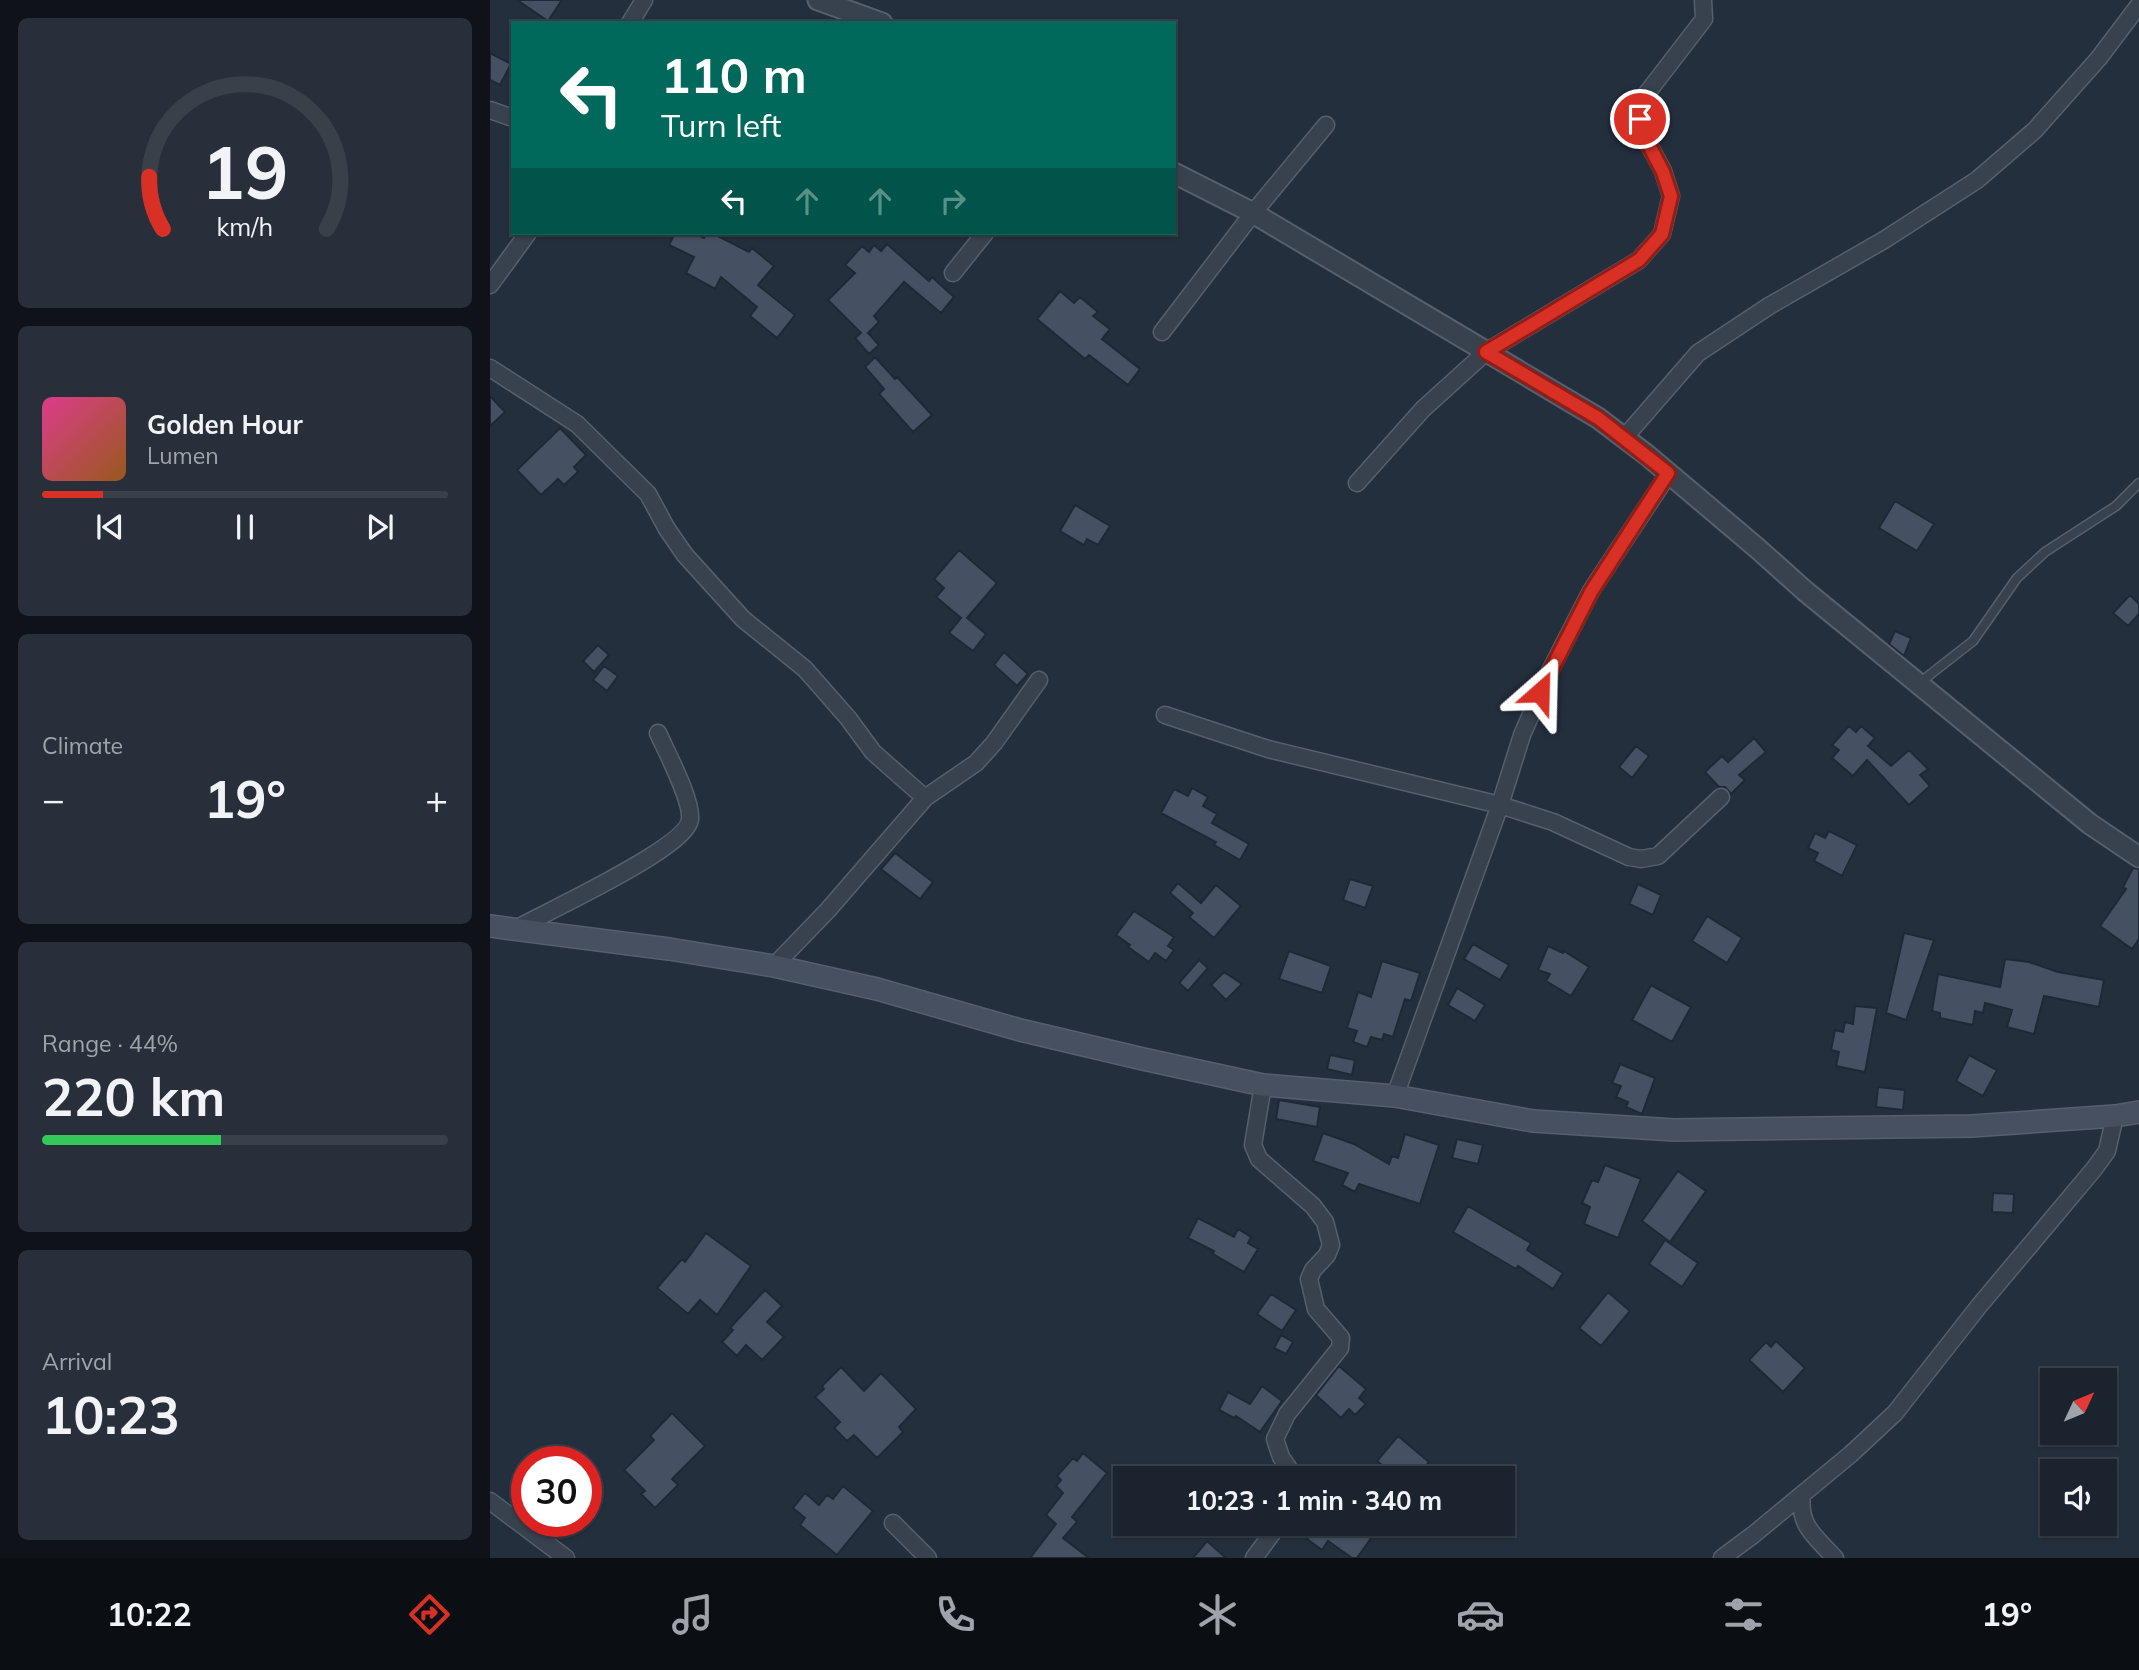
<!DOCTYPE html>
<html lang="en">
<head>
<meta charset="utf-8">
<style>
  :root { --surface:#1b232e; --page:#282f3a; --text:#f1f3f6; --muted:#a0a4aa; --line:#39404a; --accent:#d93025 }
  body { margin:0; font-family:Mulish,sans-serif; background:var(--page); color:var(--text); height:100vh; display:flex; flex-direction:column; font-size:26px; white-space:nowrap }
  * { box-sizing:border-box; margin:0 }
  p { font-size:23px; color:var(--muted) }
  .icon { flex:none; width:38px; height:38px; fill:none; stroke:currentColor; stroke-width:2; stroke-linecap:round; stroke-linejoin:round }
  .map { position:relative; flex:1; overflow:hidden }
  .sheet { display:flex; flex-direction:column; gap:18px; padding:18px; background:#0f1319; width:490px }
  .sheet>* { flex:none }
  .banner { position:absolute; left:21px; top:21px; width:665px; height:214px; border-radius:0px; box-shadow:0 2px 5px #0004,0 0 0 2px var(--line); background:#00695c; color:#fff; overflow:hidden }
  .needle { width:46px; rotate:46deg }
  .fabs { position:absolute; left:1550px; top:1368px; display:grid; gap:14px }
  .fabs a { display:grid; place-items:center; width:77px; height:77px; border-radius:0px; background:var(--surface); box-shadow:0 2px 5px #0004,0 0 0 2px var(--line); font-size:35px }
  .speed { position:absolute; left:21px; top:1446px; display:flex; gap:14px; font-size:35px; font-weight:700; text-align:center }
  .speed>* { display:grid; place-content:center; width:91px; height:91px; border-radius:50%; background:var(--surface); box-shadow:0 2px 5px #0004,0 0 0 2px var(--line); line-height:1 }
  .speed .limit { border:10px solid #d22; background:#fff; color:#111 }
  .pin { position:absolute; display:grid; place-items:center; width:60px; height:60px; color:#fff; margin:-30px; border:4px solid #fff; border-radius:50%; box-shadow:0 2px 7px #0007 }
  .me { position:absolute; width:77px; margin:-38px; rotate:25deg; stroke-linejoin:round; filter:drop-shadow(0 0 5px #0008) }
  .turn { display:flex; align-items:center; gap:24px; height:147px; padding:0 35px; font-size:32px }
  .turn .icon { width:91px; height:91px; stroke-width:2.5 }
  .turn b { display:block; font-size:49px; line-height:60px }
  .lanes { display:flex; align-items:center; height:66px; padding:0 35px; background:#0003; justify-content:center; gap:35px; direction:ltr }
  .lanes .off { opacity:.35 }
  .big { font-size:52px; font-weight:700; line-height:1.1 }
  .sheet .tile { flex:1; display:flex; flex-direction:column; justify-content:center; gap:10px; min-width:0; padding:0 24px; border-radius:10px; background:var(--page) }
  .sheet .dial { align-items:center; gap:0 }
  .dial svg { height:182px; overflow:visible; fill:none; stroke:var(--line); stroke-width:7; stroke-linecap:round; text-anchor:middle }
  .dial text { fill:var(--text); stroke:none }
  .song { display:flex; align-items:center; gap:21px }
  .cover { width:84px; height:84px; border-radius:10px; background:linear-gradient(135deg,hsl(330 70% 55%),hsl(30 70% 35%)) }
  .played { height:7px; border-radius:4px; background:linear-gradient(90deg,var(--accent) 15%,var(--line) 15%) }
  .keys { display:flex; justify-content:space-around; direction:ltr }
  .heat { display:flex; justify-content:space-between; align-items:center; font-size:38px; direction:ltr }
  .charge { height:10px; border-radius:5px; background:linear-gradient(90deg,#34c759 44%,var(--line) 0) }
  .trip { position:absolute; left:623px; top:1466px; width:402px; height:70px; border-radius:0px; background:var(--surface); box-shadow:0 2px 5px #0004,0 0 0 2px var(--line); font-weight:700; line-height:70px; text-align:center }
  .tabs { display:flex; height:112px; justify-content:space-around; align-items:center; background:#0b0e12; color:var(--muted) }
  .tabs .icon { width:49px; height:49px }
  .tabs .current { color:var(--accent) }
  .tabs b { font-size:32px; color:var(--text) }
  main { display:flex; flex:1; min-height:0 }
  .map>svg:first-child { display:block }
</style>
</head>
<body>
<main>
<section class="sheet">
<div class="tile dial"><svg viewBox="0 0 100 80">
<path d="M14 69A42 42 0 1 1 86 69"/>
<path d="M14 69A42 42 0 0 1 8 46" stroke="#d93025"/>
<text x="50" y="56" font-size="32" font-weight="700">19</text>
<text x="50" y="72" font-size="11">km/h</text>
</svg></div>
<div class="tile">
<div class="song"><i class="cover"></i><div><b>Golden Hour</b><p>Lumen</p></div></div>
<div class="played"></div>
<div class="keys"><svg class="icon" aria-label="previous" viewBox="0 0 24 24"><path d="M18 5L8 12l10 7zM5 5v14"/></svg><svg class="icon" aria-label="pause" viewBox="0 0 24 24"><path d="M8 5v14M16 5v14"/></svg><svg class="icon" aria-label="next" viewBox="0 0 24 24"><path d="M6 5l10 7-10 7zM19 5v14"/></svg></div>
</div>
<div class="tile"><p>Climate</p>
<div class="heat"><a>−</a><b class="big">19°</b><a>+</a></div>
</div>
<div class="tile"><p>Range · 44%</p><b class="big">220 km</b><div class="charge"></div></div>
<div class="tile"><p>Arrival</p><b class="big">10:23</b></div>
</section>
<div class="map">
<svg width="1649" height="1558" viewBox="0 0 1649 1558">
  <rect width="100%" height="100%" fill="#242f3e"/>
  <path fill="#455162" stroke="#1f2835" stroke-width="2" d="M27,0H72L58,21Z
    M0,53L21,64L10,85L0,80Z
    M185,233H203L214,238L217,233H222L259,252L262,248L284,266L268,285L305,315L287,338L260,316L267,307L231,277L225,289L196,273L204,257L179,245Z
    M397,244L439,281L442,277L464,297L451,313L414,282L384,316L389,322L378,333L389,345L379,354L365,338L371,333L338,300L365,273L355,265L372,246L379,252L384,245L391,251Z
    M570,291L584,303L590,297L608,312L603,316L620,329L612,339L650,369L638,385L599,355L595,359L547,319Z
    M385,357L405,379L407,377L442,415L423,432L389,394L394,389L375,367Z
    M0,396L15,412L0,426Z
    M70,428L96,455L84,467L88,472L74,485L68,479L51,495L27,470Z
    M1405,501L1444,524L1427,551L1389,528Z
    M585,505L620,526L608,545L597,539L594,545L570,531Z
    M469,550L507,583L477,618L496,634L483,651L459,633L471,618L446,597L454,588L444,579Z
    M1640,595L1649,604V614L1638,626L1623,613Z
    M1405,631L1421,638L1414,656L1399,644Z
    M108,645L119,655L104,672L93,661Z
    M514,652L538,674L527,686L504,665Z
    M114,666L128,676L117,691L103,680Z
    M1359,726L1366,732L1371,726L1385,738L1378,746L1401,766L1419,750L1438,769L1430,775L1440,786L1419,805L1377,760L1363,776L1342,758L1349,750L1342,745Z
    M1264,738L1276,752L1249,775L1255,780L1241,794L1235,787H1229L1215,772L1232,756L1238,762Z
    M1146,746L1159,756L1142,778L1129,767Z
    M702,788L718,797L713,806L727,814L722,823L759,844L750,860L724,845L726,842L671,813L684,789L698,796Z
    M1339,831L1367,845L1352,876L1324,861L1328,853L1318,848L1325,833L1335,838Z
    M405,853L443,882L430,899L391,869Z
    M1643,868L1649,869V939L1642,949L1610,926L1636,889L1633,887Z
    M860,879L883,886L875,908L853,900Z
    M688,883L711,903L726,885L751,906L724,938L699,917L703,913L680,893Z
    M1148,884L1171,895L1163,915L1139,904Z
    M644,911L684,937L678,946L684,950L676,961L665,953L659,962L638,947L640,945L626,935Z
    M1217,916L1252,938L1237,963L1202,941Z
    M1414,933L1444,940L1416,1020L1396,1013Z
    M983,944L1019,965L1010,980L974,959Z
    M1058,946L1073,953L1074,951L1099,967L1081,996L1056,981L1060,974L1048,970Z
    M799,951L841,966L832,993L789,979Z
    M1515,959L1539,962L1568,972L1614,980L1609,1007L1554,996L1544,1034L1517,1027L1522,1010L1495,1003L1493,1013L1485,1011L1483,1025L1450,1018V1013L1442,1011L1448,974L1510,987Z
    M709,960L718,968L698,991L689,983Z
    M892,961L930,973L921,1001L915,999L903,1037L894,1034L892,1040L881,1037L877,1047L863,1042L867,1031L857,1028L868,992L881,997Z
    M734,972L752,984L736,1000L721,985Z
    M1161,985L1201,1007L1182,1042L1142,1020Z
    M967,988L995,1005L985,1021L958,1005Z
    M1365,1006L1387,1008L1375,1072L1346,1066L1349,1052L1341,1050L1345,1030L1353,1032L1355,1022L1363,1024Z
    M840,1055L865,1060L862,1075L837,1069Z
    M1479,1055L1507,1070L1493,1096L1466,1081Z
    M1130,1064L1165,1078L1152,1114L1136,1107L1138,1102L1126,1097L1131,1086L1122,1083Z
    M1388,1087L1415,1090L1413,1110L1386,1107Z
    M789,1100L830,1107L827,1127L786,1119Z
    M833,1133L864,1144L899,1164L902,1156L908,1158L915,1134L949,1145L930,1204L869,1184L865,1192L852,1185L858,1173L823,1161Z
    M967,1139L993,1145L988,1164L962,1158Z
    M1115,1165L1151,1179L1128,1238L1094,1224L1100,1207L1092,1203L1102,1180L1108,1182Z
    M1188,1171L1216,1191L1180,1242L1152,1221Z
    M1503,1193L1524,1194L1523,1213L1502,1212Z
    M978,1206L1041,1243L1037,1250L1073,1273L1063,1289L1028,1266L1026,1269L963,1232Z
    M708,1218L744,1237L748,1229L761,1237L758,1243L768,1249L754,1272L723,1254L724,1251L698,1238Z
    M216,1233L261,1266L227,1315L210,1300L198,1314L167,1288L192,1259L195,1262Z
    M1175,1240L1208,1263L1192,1287L1159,1264Z
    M275,1290L292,1306L277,1322L294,1337L272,1360L256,1345L247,1356L232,1342L243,1330L240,1328Z
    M1118,1292L1140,1311L1111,1346L1089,1328Z
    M781,1294L806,1310L792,1331L767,1314Z
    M791,1335L803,1342L796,1354L784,1348Z
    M1286,1341L1315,1368L1293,1392L1259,1360L1276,1342L1281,1347Z
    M849,1366L876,1389L869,1398L876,1404L865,1415L859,1409L851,1418L826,1395Z
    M351,1367L374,1391L391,1373L426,1409L409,1427L413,1432L387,1458L364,1435L357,1441L344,1428L350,1422L325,1397L334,1389L332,1386Z
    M772,1386L792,1401L770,1432L746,1416L744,1418L729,1410L738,1392L760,1404Z
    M182,1413L215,1446L182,1479L188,1485L165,1508L151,1494L155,1491L134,1470L164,1440L160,1436Z
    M908,1436L939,1462L924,1479H891L898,1470L887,1461Z
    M593,1453L617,1473L582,1517L587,1522L573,1538L599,1558H540L566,1524L556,1515L573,1493L566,1486L571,1480L567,1476L583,1458L587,1461Z
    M353,1486L383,1511L347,1555L310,1525L315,1518L303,1508L315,1493L329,1505L337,1495L343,1499Z
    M828,1524H891L867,1558H862L838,1541L832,1550L817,1539Z
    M717,1541L736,1558H703Z"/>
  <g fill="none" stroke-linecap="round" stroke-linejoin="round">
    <defs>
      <path id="service" d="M1428,684L1483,641L1527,578L1555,552L1626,506L1649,483"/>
      <path id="minor" d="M140,23L154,0
        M0,110L23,118
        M463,273L495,233
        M0,285L38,233
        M672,332L763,213L836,125
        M0,368L87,424L158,494L177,529L195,555L253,619L315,669L358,718L383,752L435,798
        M1134,438L1208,353L1279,306L1394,240L1487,180L1545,130L1609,58L1649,5
        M867,483L933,409L996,352L1149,260L1172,234L1181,196L1173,171L1160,147L1150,119L1154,97L1214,19L1213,0
        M675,715L778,749L1010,805L1063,822L1139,857L1151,859L1168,856L1231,797
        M26,929C55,912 198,848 200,819C202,800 177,753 168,733
        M284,966L338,910L435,798L486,763L504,743L549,680
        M773,1085L763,1145L769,1159L823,1206L835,1222L841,1245L837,1255L823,1270L819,1279L826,1309L851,1338L850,1348L797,1414L785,1439L791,1457L806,1479
        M905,1096L1010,805L1032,735L1060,671L1101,591L1179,473
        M1312,1495C1308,1526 1326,1537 1345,1558
        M0,1501L76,1558
        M403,1523L438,1558
        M764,1558L789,1524
        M1232,1558L1263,1535L1361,1454L1405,1413L1489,1306L1604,1169L1617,1151L1625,1116"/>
      <path id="tertiary" d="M328,0L392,23
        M684,173L763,213L1108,418L1157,455L1267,548L1315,591L1600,824L1649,857"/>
      <path id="secondary" d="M0,926L179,949L284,966L387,989L530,1030L653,1059L773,1085L905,1096L1043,1121L1184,1130L1482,1126L1625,1116L1649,1112"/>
    </defs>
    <use href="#service" stroke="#565f6c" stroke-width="11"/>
    <use href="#minor" stroke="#565f6c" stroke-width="19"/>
    <use href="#tertiary" stroke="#565f6c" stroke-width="23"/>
    <use href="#secondary" stroke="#565f6c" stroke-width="24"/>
    <use href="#service" stroke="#38414e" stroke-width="8"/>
    <use href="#minor" stroke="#38414e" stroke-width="16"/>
    <use href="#tertiary" stroke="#38414e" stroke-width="19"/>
    <use href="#secondary" stroke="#465061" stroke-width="21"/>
  </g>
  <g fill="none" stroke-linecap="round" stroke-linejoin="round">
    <defs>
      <path id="route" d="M1050,692L1101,592L1178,473L1108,418L996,352L1149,260L1172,234L1181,196L1173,172L1160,147L1150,119"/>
    </defs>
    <use href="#route" stroke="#8d1f18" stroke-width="18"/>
    <use href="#route" stroke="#d93025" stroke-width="12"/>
  </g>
</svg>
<div class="fabs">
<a><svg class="needle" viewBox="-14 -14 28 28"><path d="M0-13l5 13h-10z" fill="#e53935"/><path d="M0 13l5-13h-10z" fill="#a0a4aa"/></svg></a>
<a><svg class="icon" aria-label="sound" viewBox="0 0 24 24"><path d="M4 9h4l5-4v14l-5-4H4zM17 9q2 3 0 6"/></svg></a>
</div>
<div class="speed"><div class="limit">30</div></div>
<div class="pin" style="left:1150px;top:119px;background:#d93025"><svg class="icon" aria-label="arrive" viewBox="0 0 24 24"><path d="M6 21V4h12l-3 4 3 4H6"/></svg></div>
<svg class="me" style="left:1050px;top:692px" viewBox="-20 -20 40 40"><path d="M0-17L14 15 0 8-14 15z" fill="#d93025" stroke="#fff" stroke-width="4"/></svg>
<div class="trip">10:23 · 1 min · 340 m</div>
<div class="banner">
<div class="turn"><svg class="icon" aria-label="left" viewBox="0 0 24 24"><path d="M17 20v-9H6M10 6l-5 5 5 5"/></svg><div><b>110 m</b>Turn left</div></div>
<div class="lanes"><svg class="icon" aria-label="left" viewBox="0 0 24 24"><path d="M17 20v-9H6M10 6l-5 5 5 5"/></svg><svg class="icon off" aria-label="ahead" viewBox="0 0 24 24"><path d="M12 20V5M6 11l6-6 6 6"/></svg><svg class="icon off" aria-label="ahead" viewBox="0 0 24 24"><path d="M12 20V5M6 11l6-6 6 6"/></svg><svg class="icon off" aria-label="right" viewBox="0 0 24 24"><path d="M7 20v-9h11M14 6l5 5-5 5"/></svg></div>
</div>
</div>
</main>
<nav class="tabs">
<b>10:22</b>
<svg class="icon current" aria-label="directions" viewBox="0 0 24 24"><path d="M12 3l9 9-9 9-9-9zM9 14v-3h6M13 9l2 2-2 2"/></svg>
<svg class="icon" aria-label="music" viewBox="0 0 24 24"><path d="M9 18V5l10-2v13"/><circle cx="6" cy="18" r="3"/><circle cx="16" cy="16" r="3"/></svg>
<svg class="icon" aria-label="phone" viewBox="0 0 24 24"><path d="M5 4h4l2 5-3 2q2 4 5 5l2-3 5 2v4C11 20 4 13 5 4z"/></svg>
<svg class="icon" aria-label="climate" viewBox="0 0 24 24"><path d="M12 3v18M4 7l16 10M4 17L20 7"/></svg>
<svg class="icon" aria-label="car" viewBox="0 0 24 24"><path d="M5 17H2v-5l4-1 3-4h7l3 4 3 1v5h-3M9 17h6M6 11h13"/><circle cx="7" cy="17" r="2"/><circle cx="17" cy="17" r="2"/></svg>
<svg class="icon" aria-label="filters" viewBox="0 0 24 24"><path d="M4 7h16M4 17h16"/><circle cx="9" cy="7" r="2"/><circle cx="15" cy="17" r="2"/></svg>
<b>19°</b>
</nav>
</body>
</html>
